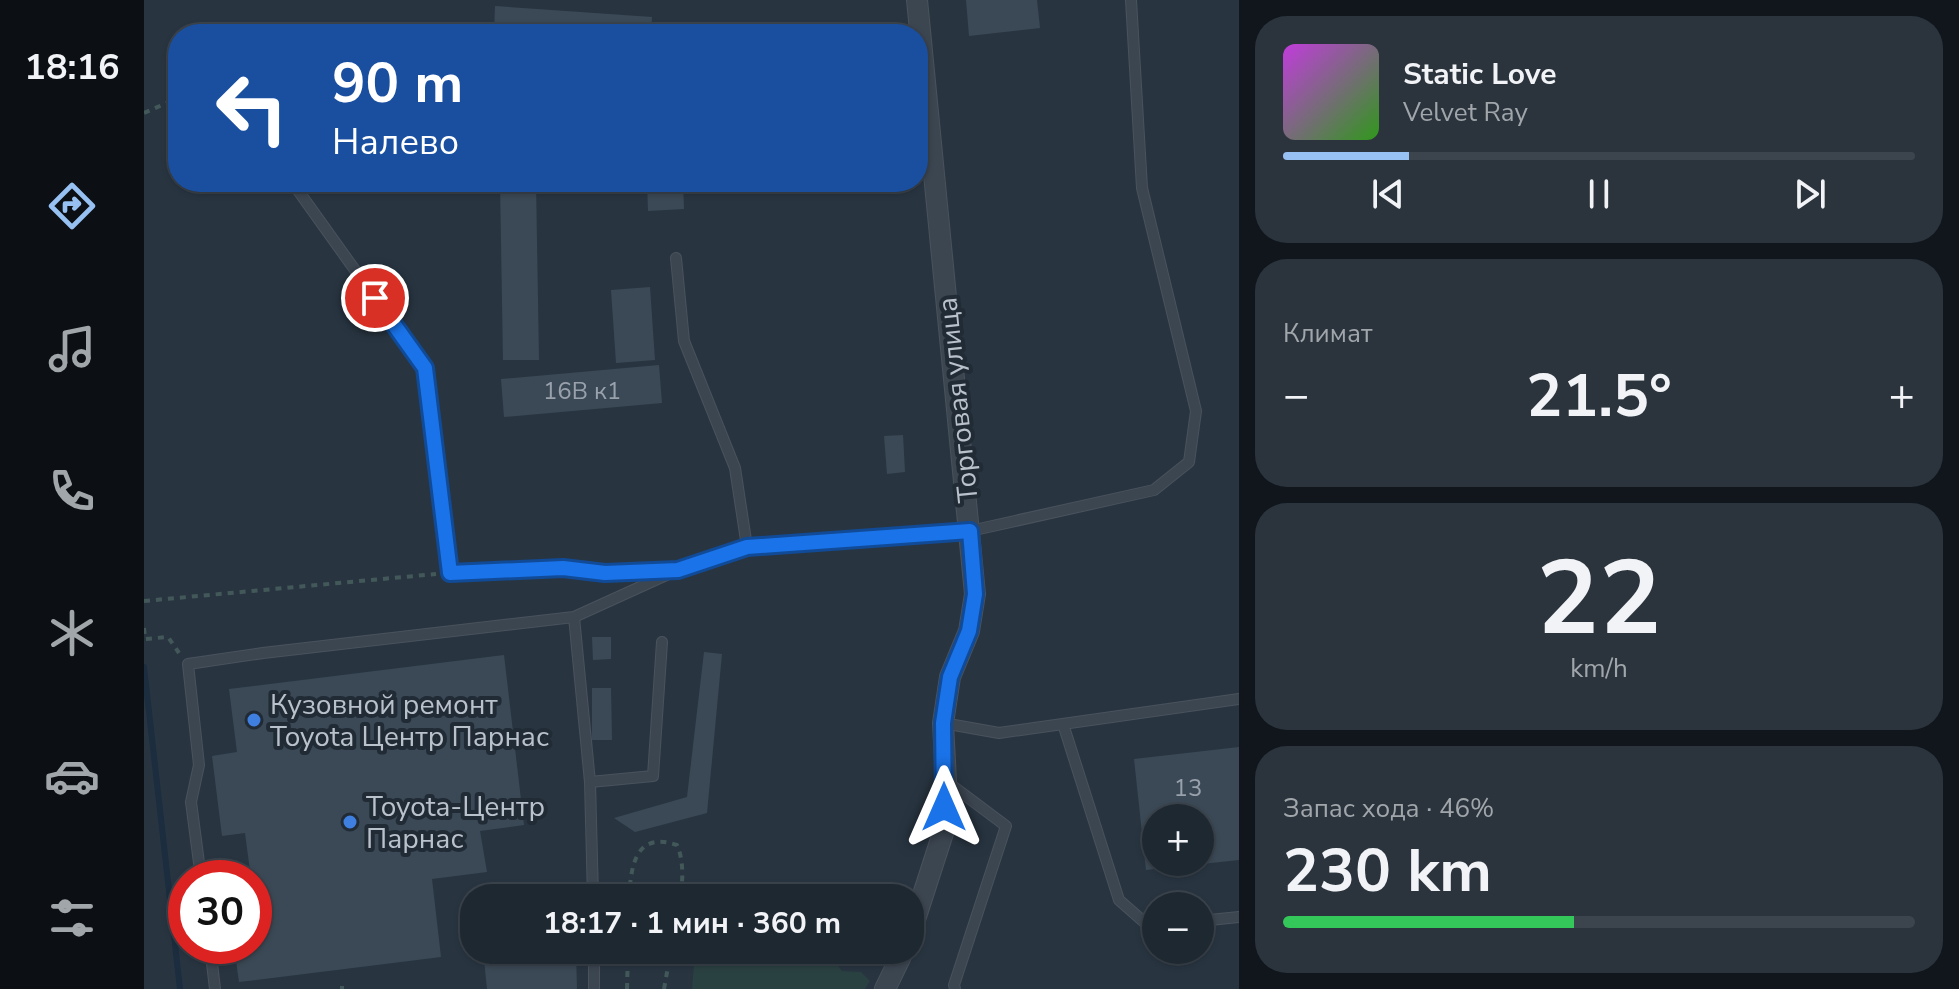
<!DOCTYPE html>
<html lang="ru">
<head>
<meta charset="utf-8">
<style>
  :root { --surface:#1e2831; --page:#2b343d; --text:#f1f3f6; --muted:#a1a6ab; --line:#3c444d; --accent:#97c1f2 }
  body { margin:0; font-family:"Nunito Sans",sans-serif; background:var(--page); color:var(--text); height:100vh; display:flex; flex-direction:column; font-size:30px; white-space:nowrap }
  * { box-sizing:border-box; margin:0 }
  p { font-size:26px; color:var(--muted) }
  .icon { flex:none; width:44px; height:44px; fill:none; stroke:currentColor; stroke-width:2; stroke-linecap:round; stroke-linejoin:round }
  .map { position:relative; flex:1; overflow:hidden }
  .drawer { display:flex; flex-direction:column; gap:16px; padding:16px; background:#10161b; width:720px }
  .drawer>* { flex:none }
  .hud { position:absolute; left:24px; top:24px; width:760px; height:168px; border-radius:32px; box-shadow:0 2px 6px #0004,0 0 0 2px var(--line); background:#1a4fa0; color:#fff; overflow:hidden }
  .controls { position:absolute; left:998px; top:804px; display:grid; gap:16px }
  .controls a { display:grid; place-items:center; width:72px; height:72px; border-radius:50%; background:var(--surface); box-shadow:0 2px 6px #0004,0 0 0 2px var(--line); font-size:40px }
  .speed { position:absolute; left:24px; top:860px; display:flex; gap:16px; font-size:40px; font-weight:700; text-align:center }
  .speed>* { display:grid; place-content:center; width:104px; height:104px; border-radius:50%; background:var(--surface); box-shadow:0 2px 6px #0004,0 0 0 2px var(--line); line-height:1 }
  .speed .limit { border:12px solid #d22; background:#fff; color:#111 }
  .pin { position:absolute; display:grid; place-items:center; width:68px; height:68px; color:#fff; margin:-34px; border:4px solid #fff; border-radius:50%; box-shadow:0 2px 8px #0007 }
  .me { position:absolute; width:88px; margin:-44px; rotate:0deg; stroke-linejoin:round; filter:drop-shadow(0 0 6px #0008) }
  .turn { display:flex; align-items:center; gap:28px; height:168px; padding:0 32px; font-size:36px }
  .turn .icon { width:104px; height:104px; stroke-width:2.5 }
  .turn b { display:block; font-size:56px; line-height:68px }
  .big { font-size:60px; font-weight:700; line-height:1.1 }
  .drawer .widget { flex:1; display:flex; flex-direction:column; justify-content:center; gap:12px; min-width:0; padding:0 28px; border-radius:32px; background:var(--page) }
  .drawer .dial { align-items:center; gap:0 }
  .dial b { font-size:104px; line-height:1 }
  .song { display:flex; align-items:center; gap:24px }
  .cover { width:96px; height:96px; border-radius:12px; background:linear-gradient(135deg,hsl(290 70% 55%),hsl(110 70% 35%)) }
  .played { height:8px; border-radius:4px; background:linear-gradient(90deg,var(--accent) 20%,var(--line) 20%) }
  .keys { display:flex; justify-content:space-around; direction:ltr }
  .heat { display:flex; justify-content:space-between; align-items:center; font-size:44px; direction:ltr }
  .charge { height:12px; border-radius:6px; background:linear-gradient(90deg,#34c759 46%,var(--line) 0) }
  .trip { position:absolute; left:316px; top:884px; width:464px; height:80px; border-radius:32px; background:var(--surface); box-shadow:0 2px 6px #0004,0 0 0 2px var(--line); font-weight:700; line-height:80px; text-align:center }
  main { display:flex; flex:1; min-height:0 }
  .dock { display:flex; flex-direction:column; width:144px; justify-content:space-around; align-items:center; background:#0c1014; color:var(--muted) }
  .dock .icon { width:56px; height:56px }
  .dock .current { color:var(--accent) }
  .dock b { font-size:36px; color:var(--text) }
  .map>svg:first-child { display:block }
</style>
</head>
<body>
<main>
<nav class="dock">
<b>18:16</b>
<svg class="icon current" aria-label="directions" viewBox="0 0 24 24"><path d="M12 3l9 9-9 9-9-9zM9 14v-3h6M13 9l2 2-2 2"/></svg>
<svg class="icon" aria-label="music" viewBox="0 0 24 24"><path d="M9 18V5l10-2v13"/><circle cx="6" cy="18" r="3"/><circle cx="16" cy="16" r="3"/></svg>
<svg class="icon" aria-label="phone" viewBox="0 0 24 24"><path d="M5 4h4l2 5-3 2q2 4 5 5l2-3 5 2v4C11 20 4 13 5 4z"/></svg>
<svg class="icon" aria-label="climate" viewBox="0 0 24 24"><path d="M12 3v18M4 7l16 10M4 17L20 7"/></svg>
<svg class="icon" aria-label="car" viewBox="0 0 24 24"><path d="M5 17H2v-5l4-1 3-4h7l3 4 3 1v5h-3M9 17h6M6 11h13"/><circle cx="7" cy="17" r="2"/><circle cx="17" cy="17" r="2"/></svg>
<svg class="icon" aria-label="filters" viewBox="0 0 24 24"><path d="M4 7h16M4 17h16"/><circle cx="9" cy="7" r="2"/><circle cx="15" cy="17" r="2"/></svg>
</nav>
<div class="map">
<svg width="1095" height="989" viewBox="0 0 1095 989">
  <rect width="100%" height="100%" fill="#283541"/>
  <path fill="#2a4142" d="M551,950H579L584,957L596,955L598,950H682L698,971L717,972L726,981L721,989H548Z"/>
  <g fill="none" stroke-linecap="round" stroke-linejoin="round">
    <path stroke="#1b2d3e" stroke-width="6" d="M0,667L36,989"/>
  </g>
  <path fill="#3b4956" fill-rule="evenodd" d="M822,0H893L896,28L825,36Z
    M351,6L508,17L507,34H350Z
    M356,182H392L395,360H359Z
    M503,182H539L540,209L504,211Z
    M506,287L511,360L472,363L467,290Z
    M515,365L518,403L360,417L357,379Z
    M759,435L761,472L743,474L740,436Z
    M448,637H467V659L449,660Z
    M560,652L578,654L563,813L491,832L470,818L543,797Z
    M360,655L380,825L336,831L343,872L288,879L297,957L95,982L90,946H110V878H107L101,833L78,836L68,756L93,752L85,689Z
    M448,688H467L468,740H448Z
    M1095,747V860L1002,870L990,759ZM1012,818H1056V862H1012Z
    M339,950H432L433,989H343Z"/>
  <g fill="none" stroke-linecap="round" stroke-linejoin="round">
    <defs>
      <path id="service" d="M148,182L281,368L306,573L419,568L461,573L534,570L603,547L826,531L1010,490L1045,462L1052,411L998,188L987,0
        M532,258L540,341L591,468L603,547
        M430,617L529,572
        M799,723L855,733L1095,699
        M919,724L975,900L1000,922L1012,923
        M802,781L862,826L810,985L811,989
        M446,782L509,776L518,642
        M57,878L47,802L55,765L44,664L119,653L430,617L446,782L449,898
        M1056,921L1095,917
        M66,946L71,989
        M450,950V989"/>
      <path id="minor" d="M766,935L799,833L802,781L799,723L806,677L825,631L831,594L773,0
        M741,989L760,950"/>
    </defs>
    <use href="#service" stroke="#49525d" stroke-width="12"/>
    <use href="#minor" stroke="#49525d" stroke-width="22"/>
    <path stroke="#435959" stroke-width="4" stroke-dasharray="6 6" stroke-linecap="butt" d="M0,113L34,98
      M0,601L292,574
      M0,628L1,639L24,637L35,653
      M485,898C487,866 491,831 533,845C540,861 539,881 536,898
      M198,986V989
      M483,989L484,950
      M520,989L527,950"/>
    <use href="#service" stroke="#3c4651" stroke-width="10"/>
    <use href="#minor" stroke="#3c4651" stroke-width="20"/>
  </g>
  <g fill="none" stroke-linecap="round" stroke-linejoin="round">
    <defs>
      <path id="route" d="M231,298L281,368L306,573L419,568L461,573L534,570L603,547L826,531L831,594L825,631L806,677L799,723L800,807"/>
    </defs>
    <use href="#route" stroke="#114b97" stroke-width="20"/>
    <use href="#route" stroke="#1a73e8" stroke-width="14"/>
  </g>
  <g fill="#3f7fe0" stroke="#212b36" stroke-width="3">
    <circle cx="110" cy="720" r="8"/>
    <circle cx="206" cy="822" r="8"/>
  </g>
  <g text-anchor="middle" stroke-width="8" stroke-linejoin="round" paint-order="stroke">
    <g font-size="24" fill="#98a1ac">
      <text x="438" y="399">16В к1</text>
      <text x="1044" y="796">13</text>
    </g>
    <g font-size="28" fill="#b9c1cb" stroke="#212b36">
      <text transform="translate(813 400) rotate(-96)" y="10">Торговая улица</text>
    </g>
    <g font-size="28" fill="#b9c1cb" stroke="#212b36" text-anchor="start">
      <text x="126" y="714">Кузовной ремонт<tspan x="126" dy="32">Toyota Центр Парнас</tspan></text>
      <text x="222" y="816">Toyota-Центр<tspan x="222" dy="32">Парнас</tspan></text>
    </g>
  </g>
</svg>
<div class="controls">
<a>+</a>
<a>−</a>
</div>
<div class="speed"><div class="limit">30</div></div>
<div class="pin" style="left:231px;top:298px;background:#d93025"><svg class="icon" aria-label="arrive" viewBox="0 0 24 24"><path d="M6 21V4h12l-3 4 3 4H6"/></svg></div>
<svg class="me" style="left:800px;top:807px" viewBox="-20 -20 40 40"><path d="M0-17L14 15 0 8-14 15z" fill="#1a73e8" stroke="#fff" stroke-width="4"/></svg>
<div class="trip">18:17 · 1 мин · 360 m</div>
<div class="hud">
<div class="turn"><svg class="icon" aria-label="left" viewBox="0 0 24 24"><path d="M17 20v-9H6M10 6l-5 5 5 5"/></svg><div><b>90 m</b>Налево</div></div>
</div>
</div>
<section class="drawer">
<div class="widget">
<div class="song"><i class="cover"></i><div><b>Static Love</b><p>Velvet Ray</p></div></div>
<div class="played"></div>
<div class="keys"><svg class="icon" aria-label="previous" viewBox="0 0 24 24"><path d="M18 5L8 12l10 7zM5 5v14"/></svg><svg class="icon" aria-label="pause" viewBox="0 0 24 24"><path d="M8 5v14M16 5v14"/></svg><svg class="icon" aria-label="next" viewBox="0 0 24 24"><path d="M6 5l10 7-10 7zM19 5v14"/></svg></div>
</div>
<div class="widget"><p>Климат</p>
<div class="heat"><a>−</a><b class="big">21.5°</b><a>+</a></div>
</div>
<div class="widget dial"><b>22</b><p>km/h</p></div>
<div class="widget"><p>Запас хода · 46%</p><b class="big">230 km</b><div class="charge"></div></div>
</section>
</main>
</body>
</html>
